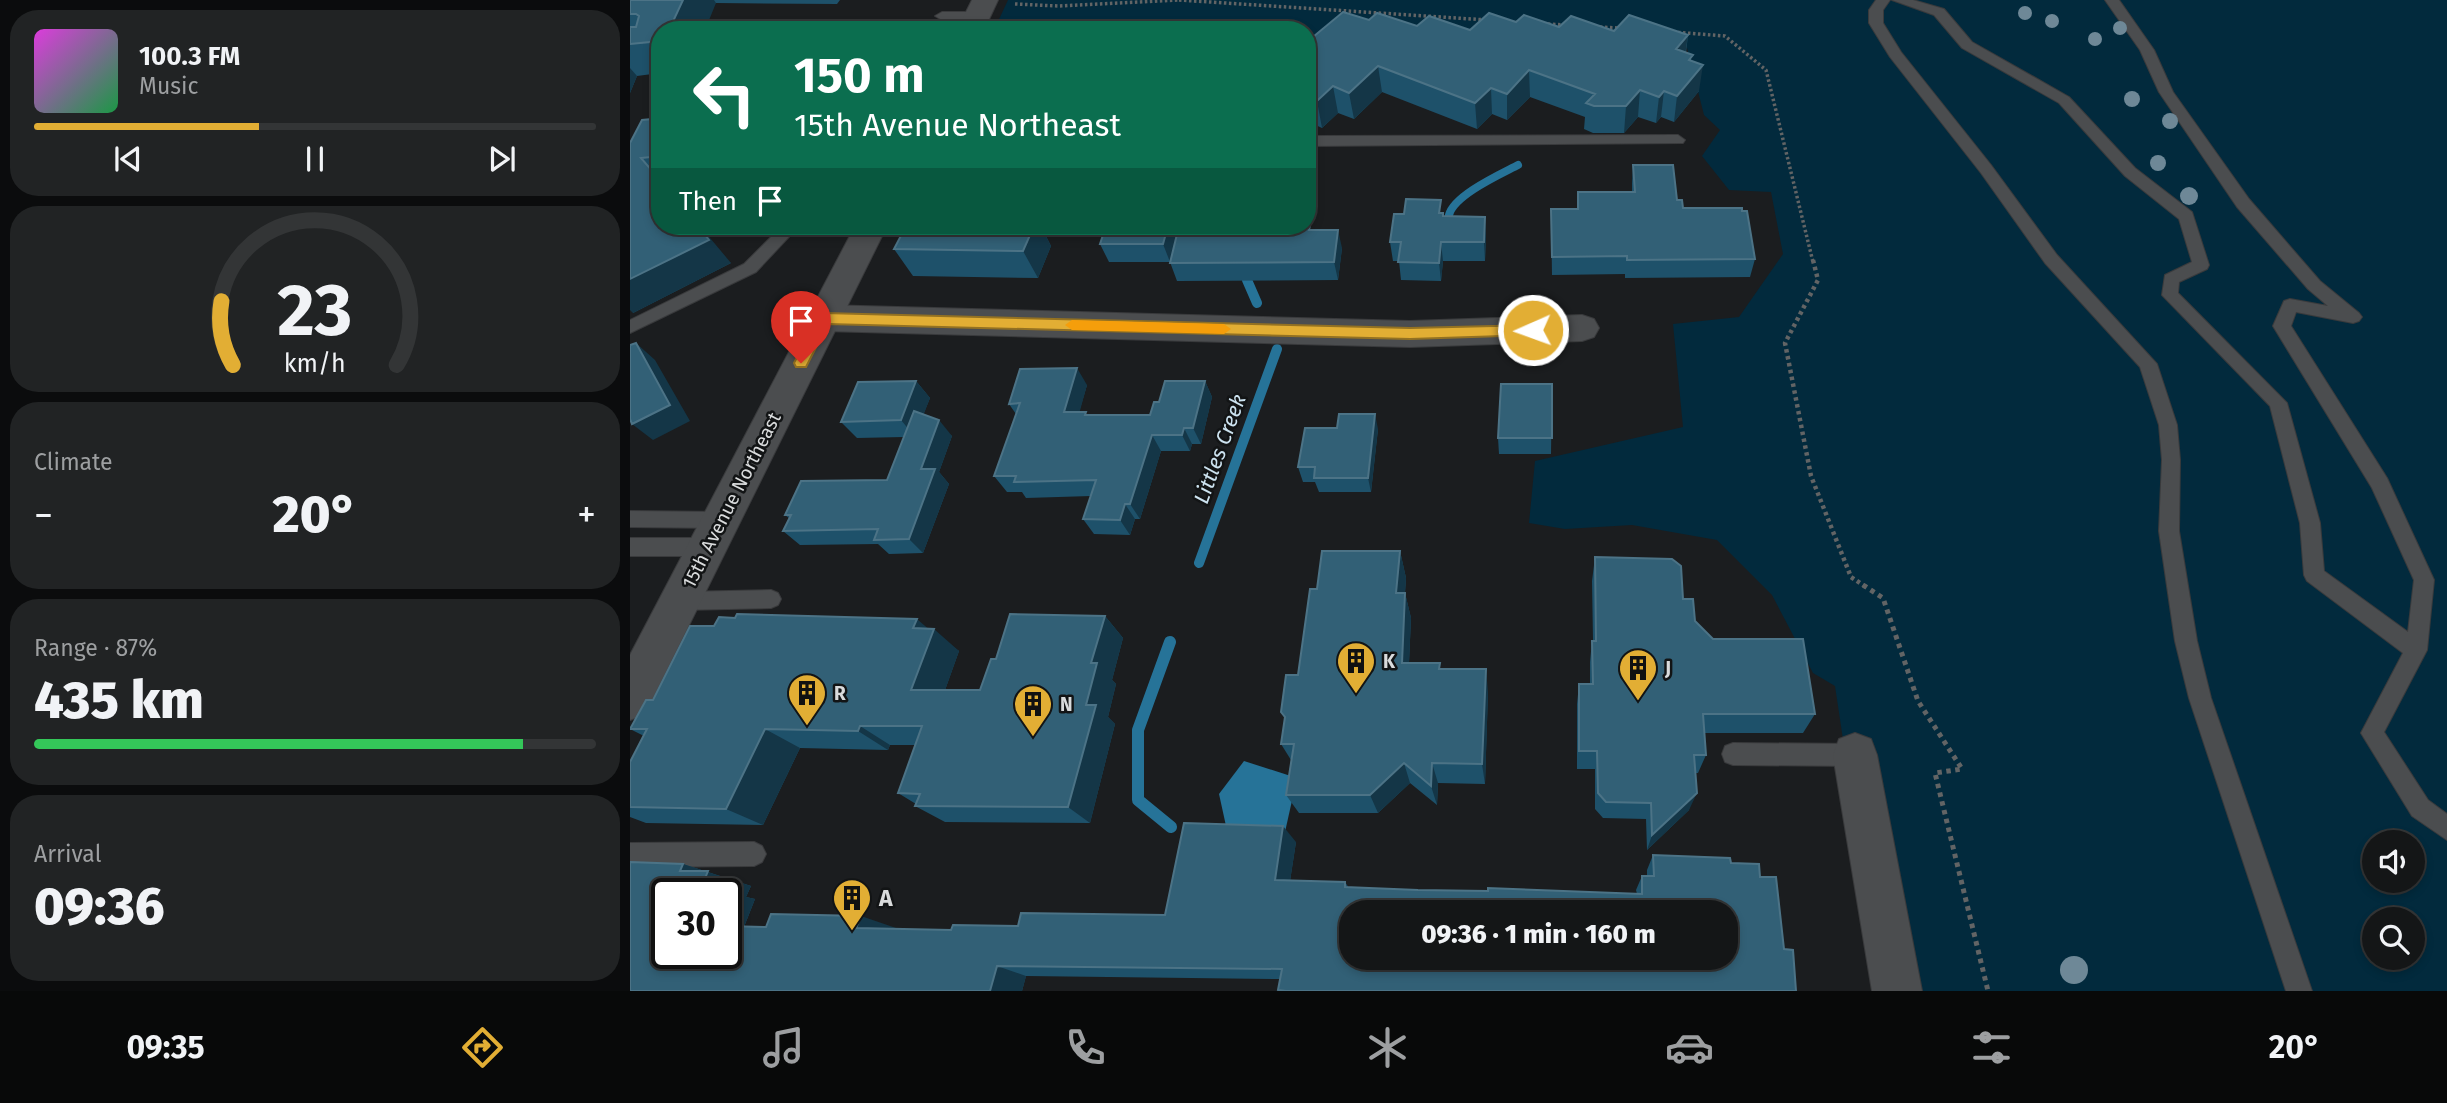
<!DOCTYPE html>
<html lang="en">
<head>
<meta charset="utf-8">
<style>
  :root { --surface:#141617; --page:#212324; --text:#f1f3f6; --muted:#9d9fa1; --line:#333536; --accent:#e2ae34 }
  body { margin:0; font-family:"Fira Sans",sans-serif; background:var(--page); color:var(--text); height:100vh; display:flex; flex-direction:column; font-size:26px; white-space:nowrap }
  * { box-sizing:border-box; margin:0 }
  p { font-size:23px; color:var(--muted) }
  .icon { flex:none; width:38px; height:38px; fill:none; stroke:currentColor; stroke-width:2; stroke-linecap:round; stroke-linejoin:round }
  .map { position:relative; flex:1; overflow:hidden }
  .sheet { display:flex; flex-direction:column; gap:10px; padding:10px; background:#0b0c0d; width:630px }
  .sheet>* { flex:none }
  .guide { position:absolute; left:21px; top:21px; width:665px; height:214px; border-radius:28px; box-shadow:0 4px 10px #0003,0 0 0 2px var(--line); background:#0b6e4f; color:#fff; overflow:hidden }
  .fabs { position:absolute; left:1732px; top:830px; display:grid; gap:14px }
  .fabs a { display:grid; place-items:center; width:63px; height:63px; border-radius:50%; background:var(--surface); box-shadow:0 4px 10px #0003,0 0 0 2px var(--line); font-size:35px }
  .speed { position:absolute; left:21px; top:878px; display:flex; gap:14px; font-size:35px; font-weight:700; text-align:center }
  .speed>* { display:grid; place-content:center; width:91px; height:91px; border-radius:50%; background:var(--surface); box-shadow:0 4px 10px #0003,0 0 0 2px var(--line); line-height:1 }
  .speed .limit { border:4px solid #111; border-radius:10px; background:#fff; color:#111 }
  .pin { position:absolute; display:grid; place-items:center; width:60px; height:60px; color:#fff; margin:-72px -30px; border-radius:50% 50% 50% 0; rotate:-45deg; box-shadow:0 0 7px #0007 }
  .pin .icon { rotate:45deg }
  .me { position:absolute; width:77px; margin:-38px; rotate:268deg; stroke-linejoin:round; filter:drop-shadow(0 0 5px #0008) }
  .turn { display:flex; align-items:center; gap:24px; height:147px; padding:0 28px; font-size:32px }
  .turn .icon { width:91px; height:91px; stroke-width:2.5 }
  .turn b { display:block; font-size:49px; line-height:60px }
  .then { display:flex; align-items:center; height:66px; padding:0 28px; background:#0003; gap:14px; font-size:26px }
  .big { font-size:52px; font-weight:800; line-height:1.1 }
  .sheet .card { flex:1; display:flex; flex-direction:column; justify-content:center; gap:10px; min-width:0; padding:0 24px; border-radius:28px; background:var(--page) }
  .sheet .dial { align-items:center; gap:0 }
  .dial svg { height:182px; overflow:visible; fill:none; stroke:var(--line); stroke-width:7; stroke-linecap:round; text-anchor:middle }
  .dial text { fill:var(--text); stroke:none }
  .song { display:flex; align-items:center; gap:21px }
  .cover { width:84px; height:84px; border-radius:10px; background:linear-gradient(135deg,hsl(300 70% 55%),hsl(140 70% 35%)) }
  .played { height:7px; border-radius:4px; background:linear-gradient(90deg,var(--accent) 40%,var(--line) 40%) }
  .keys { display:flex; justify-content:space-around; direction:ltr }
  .heat { display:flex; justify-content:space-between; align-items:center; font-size:38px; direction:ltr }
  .charge { height:10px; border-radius:5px; background:linear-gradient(90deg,#34c759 87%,var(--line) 0) }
  .trip { position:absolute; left:709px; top:900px; width:399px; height:70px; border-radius:28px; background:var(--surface); box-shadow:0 4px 10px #0003,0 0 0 2px var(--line); font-weight:800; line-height:70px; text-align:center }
  .tabs { display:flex; height:112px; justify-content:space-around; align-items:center; background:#080909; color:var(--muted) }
  .tabs .icon { width:49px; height:49px }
  .tabs .active { color:var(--accent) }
  .tabs b { font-size:32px; color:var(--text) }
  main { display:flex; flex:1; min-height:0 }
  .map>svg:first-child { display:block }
</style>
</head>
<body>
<main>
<section class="sheet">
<div class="card">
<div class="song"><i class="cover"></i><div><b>100.3 FM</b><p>Music</p></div></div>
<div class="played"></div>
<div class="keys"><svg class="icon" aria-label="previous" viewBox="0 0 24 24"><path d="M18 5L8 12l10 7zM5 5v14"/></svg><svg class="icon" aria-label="pause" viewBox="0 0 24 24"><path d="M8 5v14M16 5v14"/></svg><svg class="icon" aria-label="next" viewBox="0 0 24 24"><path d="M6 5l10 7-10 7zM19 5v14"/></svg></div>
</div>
<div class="card dial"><svg viewBox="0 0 100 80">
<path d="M14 69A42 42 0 1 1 86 69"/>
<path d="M14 69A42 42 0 0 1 9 41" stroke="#e2ae34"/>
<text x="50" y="56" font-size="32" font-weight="700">23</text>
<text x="50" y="72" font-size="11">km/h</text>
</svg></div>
<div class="card"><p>Climate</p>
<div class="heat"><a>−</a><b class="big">20°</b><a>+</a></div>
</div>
<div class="card"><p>Range · 87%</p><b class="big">435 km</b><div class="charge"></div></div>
<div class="card"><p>Arrival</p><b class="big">09:36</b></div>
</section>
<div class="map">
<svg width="1817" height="991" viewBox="0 0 1817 991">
  <rect width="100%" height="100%" fill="#1b1d1f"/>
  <path fill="#022a3d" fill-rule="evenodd" d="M378,0H1817V991H1272L1217,766L1205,686L1183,673L1142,595L1087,540L1002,525L935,529L899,523L905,461L1053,427L1043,324L1109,317L1153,254L1141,192L1099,190L1072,156L1090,130L1074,115L1054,36L677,35V30H364ZM1745,842H1783V880H1745ZM1745,919H1783V957H1745Z"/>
  <path fill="#267398" d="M614,761L667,778L655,832L598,835L589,794Z"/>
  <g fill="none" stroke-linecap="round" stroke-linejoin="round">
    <path stroke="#267398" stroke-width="8" d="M384,25H524L540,30
      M820,227C820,223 818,219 819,215C824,195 871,174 888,165"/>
    <path stroke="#267398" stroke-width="10" d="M620,269L617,280L627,303
      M569,563L647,349"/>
    <path stroke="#267398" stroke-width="12" d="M540,642L508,730V800L541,827"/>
    <defs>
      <path id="lane" d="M1246,0H1260L1253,10V23L1271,52L1361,165L1427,255L1527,364L1547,425L1550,460L1549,531L1567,641L1581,698L1682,991H1656L1559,698L1545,641L1529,531L1532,460L1529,425L1510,367L1415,263L1351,173L1260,57L1239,23V10Z
        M1262,0H1283L1314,9L1342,42L1439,97L1505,168L1562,212L1579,265L1577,269L1549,282L1548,293L1657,403L1690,523L1694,571L1778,632L1784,580L1742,488L1643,326L1654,301L1660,299L1698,306L1678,289L1607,207L1529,92L1510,50L1475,0H1489L1524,50L1543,92L1619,199L1690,281L1729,313L1732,317L1729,321L1723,323L1666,312L1661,326L1757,478L1804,580L1797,650L1754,732L1798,800L1817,814V840L1782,816L1731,733L1773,653L1677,581L1674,575L1670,523L1640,406L1532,295L1535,275L1562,262L1549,219L1495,176L1429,103L1332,48L1304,15Z
        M347,12L354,16L352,19L312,20L305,16L312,12Z
        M1048,135L1055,140L1053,143L677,146V136Z
        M152,226H169L126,272L0,333V320L114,264Z
        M0,511L90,512L97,514L100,520L97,526L90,528L0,527Z
        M0,538H77L84,541L87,547L84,553L77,556H0Z
        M141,590L148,593L151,599L148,605L141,608L50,610L43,608L40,601L43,594L50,592Z
        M1103,743L1225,744L1233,747L1236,755L1233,763L1225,766L1103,765L1095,762L1092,754L1095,746Z
        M124,842L132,846L136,854L132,862L124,866L0,867V843Z"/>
      <path id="street" d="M194,305L780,321L952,315L964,319L969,328L964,337L952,341L780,347L194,331L182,327L177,318L182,309Z
        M1225,733L1241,739L1247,755L1292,991H1242L1203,755L1209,739Z"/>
      <path id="secondary" d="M342,0H368L354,30H327Z
        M225,226H257L15,714L0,720V655Z"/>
    </defs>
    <use href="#lane" stroke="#393a3c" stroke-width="2"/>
    <use href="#street" stroke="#393a3c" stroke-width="2"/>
    <use href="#secondary" stroke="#393a3c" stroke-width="2"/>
    <path stroke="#626465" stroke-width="3.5" stroke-dasharray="2.5 2.5" stroke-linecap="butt" d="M549,0L857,20
      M385,4L428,6L548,0
      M918,24L937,25
      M970,27L989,28
      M1043,32L1095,36L1136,70L1183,262"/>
    <path stroke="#626465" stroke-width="4.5" stroke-dasharray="3.5 3.5" stroke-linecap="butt" d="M1183,260L1188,280L1155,343L1181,476L1221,577L1236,587"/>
    <path stroke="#626465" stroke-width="5" stroke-dasharray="4.5 4.5" stroke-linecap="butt" d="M1233,585L1253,598L1288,701L1332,769L1305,773L1358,991"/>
    <use href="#lane" fill="#4b4d4f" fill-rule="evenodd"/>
    <use href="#street" fill="#4b4d4f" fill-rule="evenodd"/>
    <use href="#secondary" fill="#4b4d4f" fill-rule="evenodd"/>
  </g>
  <g fill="#6e8897">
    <circle cx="1395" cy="13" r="7"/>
    <circle cx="1422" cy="21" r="7"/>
    <circle cx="1490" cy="28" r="7"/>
    <circle cx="1465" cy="39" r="7"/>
    <circle cx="1502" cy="99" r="8"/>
    <circle cx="1540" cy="121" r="8"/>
    <circle cx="1528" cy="163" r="8"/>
    <circle cx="1559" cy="196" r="9"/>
    <circle cx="1444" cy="970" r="14"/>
  </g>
  <path fill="#1e516a" d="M0,0H210L207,4L86,3L30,30V73L7,76L0,93Z
    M739,20L787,26L840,30L886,22L929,27L1058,35L1056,53L1062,61L1069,91L1044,122L1031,117L1026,123L1008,117L994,133H963L954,129L955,117L900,97L877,120L862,114L847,129L752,92L724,119L708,113L692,128L677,121V42Z
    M30,106V226L101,263L3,313L0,143L22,119Z
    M1003,165L1047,200L1053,208L1125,259L1120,277L995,278V274L922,275L921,209H947L948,192H1002V183Z
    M812,213L813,216L856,235L855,261H813L811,281L771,280L769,261H763L760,242L774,214Z
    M276,226H418L415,234L421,246L408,278L283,276L264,249Z
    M550,228L549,230H683L712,248L708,280L547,281L540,262H479L470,244Z
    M286,381L300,398L293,415L322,436L309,472L319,484L293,553L259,554L248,544L170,545L153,531L159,518L155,515L257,480L274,437L227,438L211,422Z
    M575,381L582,397L571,444H562L560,451H531L510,519H505L500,535L464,534L453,519L461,496L396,498L392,492H377L364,476L386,414L379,404L457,385L449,412L458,415H520L529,402Z
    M922,384L921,454H869L868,438Z
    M748,429L741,492H689L685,482H673L668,467Z
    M770,551L776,578L775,593L781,618L779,663L811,669L858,692L855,784L808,783L807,805L780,783L748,813H669L656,795L661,760L651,744L655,719L651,712L668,675L687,589Z
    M965,557L1053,599L1065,621L1083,639L1185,714L1173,733H1074L1076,755L1068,773H1065L1059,810L1017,850L1016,819L973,818L965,809V769H947V704L949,684H960V662L962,641H963L962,581Z
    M475,616L493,638L482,680L486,684L478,717L485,724L460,823L315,822L285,806L286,804L268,793L285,745H260L258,750L170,748L133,825L16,823L0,817V762L14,736L0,729L23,700L298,629L329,651L315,690H350L366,659Z
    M666,842L660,881L715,882L719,888L788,890L1007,894L1006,890L1012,876H1017V870L1023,855L1101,863L1130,877L1166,991H649L648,990L650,979L396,976L392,991H0L53,864L121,886L116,897L125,899L114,927L321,930L535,915Z"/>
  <path fill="#143647" d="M53,0H84L86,3L75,30H39Z
    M1058,35L1054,62L1046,49Z
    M1073,65L1069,91L1044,122L1047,96Z
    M748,66L752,92L724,119L719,93Z
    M0,68L7,76L0,93Z
    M899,70L900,97L877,120V94Z
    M703,86L708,113L692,128L687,101Z
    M861,88L862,114L847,129L845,103Z
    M1010,90L1008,117L994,133L996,106Z
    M1034,91L1031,117L1026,123L1029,97Z
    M855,217L856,235L855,261L854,242Z
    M68,226H70L101,263L3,313L0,310V279Z
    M400,226H418L415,234L421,246L408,278L393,251Z
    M538,226H549L550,228L540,262L533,244Z
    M708,230L712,248L708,280L704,262Z
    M811,242L813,261L811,281L809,263Z
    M6,343L25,360L60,421L23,440L2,424Z
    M447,368L457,385L445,429L434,412Z
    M286,381L300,398L285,437L271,420Z
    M575,381L582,397L571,444L563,428Z
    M745,414L748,429L741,492L738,478Z
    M309,420L322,436L309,472L319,484L293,553L279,539L291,469Z
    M554,428L562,444L560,451L552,435Z
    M522,435L531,451L510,519L500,504Z
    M495,504L505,519L500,535L490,520Z
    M770,551L776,578L775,593L781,618L778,686L772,663L766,593Z
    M475,616L493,638L482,680L486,684L478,717L485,724L460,823L438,807L456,705L461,663Z
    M287,619L302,632L304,629L329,651L308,710L281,690L283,628Z
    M856,669L858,692L855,784L852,764Z
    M230,726L260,745L258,750L228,731Z
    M135,729L170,748L133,825L96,809Z
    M774,763L780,783L748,813L740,795Z
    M802,763L808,783L807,805L801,786Z
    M1067,793L1059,810L1017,850L1022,835Z
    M653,826L666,842L658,894L645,880Z
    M53,864L121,886L116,897L125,899L110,937L96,934V894H79L72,886L50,871Z
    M231,916L266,928L262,940L226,928Z
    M367,966L396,976L392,991H360Z"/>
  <path fill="#326076" stroke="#4c7386" stroke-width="2" fill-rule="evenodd" d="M0,0H53L39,30H30V41L0,44V27H6L9,16L6,14H0Z
    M713,12L739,20L747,13L787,26L799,16L840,30L859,13L886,22L894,15L929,27L941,16L984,31L999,15L1058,35L1046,49L1063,55L1059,60L1073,65L1047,96L1034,91L1029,97L1010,90L996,106H964L956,103L965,94L899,70L877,94L861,88L845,103L748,66L719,93L703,86L687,101L677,98V42Z
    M29,106H30V156L11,158L30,180V226H68L79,240L0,279V143L12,120L22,119Z
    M1003,165H1043L1047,200H1052L1053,208H1112V211H1117L1125,259L997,260V256L922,257L921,209H948V192H1005Z
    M776,199L811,200L809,213H813V216L855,217L854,242H811L809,263L768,262L771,242H760L764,214H774Z
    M677,220H681L679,230H708L704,262L540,263L548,230H650L651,226H677Z
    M276,226H404L393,251L264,249Z
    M476,226H538L533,244H470Z
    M6,343L40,405L2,424L0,419V345Z
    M447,368L434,412H456L455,415H520L524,402H529L535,381H575L563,428H554L552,435H522L500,504H495L490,520L453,519L466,480L384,482L386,476H364L390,403L379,404L390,369Z
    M286,381L271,420L211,422L228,382Z
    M871,384H922V438H868Z
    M284,411L309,420L291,469H305L279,539L244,540L248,529L153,531L161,515H155L171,481L257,480Z
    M709,414H745L738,478H684L685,467H668L675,428H707Z
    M692,551H770L766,593H775L772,663H810L809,669H856L852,764L802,763L801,786L774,763L740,795H656L664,744H651L655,717L651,712L656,675H668L680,589H687Z
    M965,557L1042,559L1051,566L1053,599H1063L1065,621L1083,639H1173L1185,714H1073L1076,755H1064L1067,793L1022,835L1021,803L976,802L968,793L967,751H949V684H963L962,641H966Z
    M107,614L287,619L283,628L304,629L281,690H350L361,659H366L380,614L475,616L461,663H467L456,705H466L438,807L285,806L290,794L268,793L292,726H230L228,731L135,729L96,809L0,807V762L17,729H0L16,700H23L60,626H84L89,617L105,618Z
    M554,823L653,826L645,880L715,882V887L788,890L858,891V888L1012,894V876H1024L1023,855L1100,858L1101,863L1129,864L1130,877H1146L1154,949L1163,950L1166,991H656L648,990L652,969L367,966L360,991H0V862L53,864L50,871H78L72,886H83L79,894H37V954H96V926L136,927L141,914L231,916L226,928L321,930L323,925L388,926L391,913L535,915ZM721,912H1096V957H721Z"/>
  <path fill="#e2ae34" stroke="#937122" stroke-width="2" d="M194,313L780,328L903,325L910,330L903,335L780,339L198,324L176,367H166L164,363L189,314Z"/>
  <path fill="#f59e0b" d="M442,320L594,324L601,329L594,334L442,330L435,325Z"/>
  <defs>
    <symbol id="building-pin" viewBox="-11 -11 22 30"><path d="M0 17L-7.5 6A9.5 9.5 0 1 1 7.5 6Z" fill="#e2ae34" stroke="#121415"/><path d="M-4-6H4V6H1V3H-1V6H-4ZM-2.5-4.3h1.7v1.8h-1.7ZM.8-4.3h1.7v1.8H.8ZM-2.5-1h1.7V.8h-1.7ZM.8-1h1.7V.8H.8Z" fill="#111"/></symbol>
  </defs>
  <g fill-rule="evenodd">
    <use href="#building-pin" x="704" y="639" width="44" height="60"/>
    <use href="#building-pin" x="986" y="646" width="44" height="60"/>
    <use href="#building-pin" x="155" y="671" width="44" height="60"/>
    <use href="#building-pin" x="381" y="682" width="44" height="60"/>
    <use href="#building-pin" x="200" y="876" width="44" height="60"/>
  </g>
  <g text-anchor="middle" stroke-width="5" stroke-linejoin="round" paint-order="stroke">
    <g font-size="19" fill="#d9dbdc" stroke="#121415">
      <text transform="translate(101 500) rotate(-63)" y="7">15th Avenue Northeast</text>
    </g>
    <g font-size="19" font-weight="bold" fill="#d9dbdc" stroke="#121415" text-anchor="start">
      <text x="753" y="668">K</text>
      <text x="1035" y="675">J</text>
      <text x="204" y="700">R</text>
      <text x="430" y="711">N</text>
    </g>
    <g font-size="21" font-style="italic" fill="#cde3f0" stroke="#121415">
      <text transform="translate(590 449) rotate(-70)" y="7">Littles Creek</text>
    </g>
    <g font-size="23" font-weight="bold" fill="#d9dbdc" stroke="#121415" text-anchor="start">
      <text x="249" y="906">A</text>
    </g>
  </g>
</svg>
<div class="fabs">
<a><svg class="icon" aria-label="sound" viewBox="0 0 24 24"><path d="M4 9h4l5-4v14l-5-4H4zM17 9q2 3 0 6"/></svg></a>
<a><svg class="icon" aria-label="search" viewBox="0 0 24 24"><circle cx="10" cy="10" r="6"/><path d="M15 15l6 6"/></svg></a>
</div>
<div class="speed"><div class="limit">30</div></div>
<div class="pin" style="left:171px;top:363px;background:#d93025"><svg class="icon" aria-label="arrive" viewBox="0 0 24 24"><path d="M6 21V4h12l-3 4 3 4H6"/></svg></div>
<svg class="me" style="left:903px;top:330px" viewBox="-20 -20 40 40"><circle r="17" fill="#e2ae34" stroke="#fff" stroke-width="3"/><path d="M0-11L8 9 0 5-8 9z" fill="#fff"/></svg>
<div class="trip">09:36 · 1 min · 160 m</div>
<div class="guide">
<div class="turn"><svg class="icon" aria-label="left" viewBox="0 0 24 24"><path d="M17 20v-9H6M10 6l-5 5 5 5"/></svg><div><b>150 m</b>15th Avenue Northeast</div></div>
<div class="then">Then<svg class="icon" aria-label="arrive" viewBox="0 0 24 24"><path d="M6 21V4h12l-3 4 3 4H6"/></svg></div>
</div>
</div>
</main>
<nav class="tabs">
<b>09:35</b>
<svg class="icon active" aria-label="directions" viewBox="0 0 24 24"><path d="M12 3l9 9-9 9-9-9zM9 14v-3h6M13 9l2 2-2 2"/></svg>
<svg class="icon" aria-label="music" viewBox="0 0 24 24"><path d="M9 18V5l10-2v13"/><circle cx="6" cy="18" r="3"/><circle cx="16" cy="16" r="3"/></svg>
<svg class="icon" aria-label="phone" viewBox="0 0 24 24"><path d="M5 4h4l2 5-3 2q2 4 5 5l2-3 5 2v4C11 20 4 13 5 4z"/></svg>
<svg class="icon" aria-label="climate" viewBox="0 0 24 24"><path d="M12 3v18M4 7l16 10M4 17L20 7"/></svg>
<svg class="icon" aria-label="car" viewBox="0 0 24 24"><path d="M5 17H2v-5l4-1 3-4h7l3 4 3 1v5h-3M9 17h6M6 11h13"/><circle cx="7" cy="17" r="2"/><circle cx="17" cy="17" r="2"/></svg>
<svg class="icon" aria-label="filters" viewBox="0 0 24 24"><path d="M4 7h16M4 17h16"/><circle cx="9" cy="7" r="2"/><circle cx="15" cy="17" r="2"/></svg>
<b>20°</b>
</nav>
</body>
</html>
